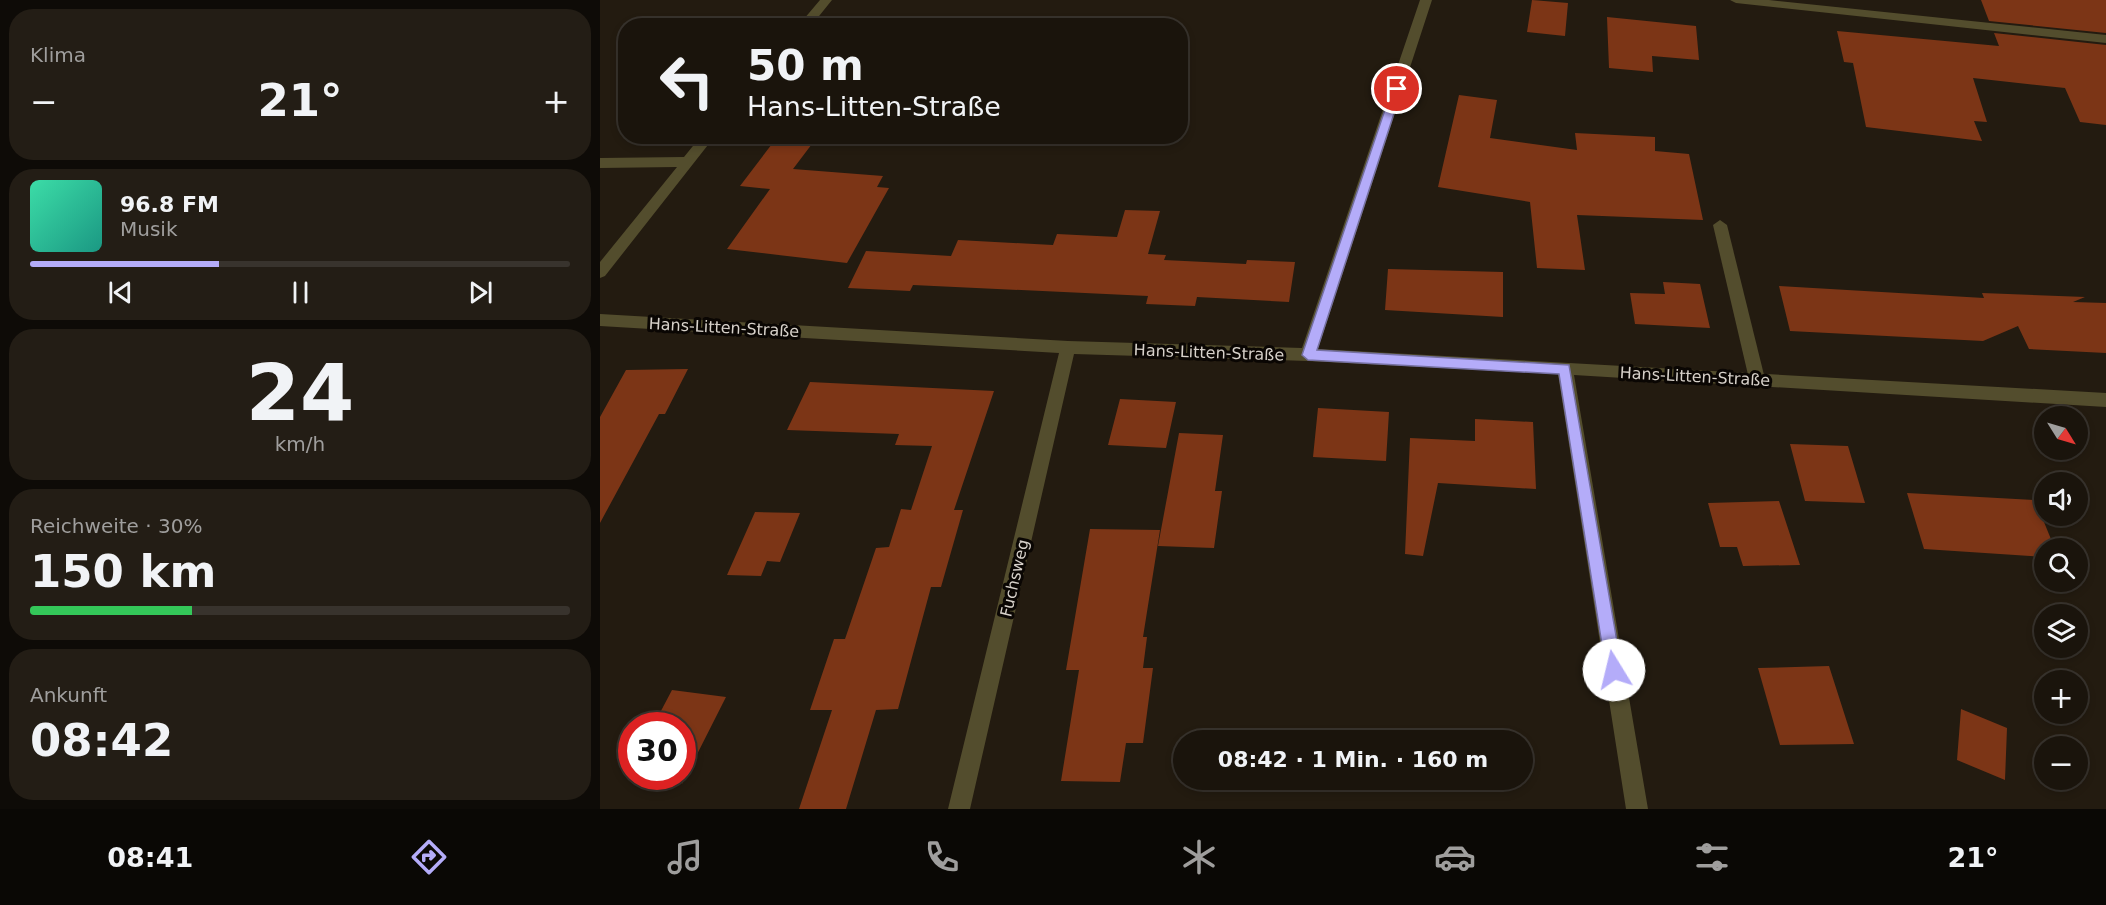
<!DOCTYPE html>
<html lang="de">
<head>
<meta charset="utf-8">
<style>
  :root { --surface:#1a140c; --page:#231d15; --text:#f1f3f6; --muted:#9f9e9d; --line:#38332d; --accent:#b4acf9 }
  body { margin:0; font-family:"DejaVu Sans",sans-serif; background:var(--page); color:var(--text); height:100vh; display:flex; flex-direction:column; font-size:22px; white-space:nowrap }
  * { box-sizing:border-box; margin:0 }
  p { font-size:20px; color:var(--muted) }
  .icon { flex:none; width:33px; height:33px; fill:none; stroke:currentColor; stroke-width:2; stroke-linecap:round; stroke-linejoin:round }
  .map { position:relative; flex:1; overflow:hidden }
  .panel { display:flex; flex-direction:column; gap:9px; padding:9px; background:#0e0b07; width:600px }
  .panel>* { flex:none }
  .hud { position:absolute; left:18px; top:18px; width:570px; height:126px; border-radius:24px; box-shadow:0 3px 9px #0003,0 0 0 2px var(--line); background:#1a140c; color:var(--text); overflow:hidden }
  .needle { width:39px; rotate:127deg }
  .tools { position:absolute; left:1434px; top:406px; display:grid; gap:12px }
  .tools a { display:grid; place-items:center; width:54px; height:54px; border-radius:50%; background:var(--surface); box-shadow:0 3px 9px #0003,0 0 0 2px var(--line); font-size:30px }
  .speed { position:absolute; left:18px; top:712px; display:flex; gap:12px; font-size:30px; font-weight:700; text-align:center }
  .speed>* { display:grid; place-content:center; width:78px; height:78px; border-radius:50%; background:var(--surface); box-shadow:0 3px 9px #0003,0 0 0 2px var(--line); line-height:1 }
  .speed .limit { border:9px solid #d22; background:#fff; color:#111 }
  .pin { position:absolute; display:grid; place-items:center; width:51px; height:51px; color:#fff; margin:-26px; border:3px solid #fff; border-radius:50%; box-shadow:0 2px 6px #0007 }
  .me { position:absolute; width:66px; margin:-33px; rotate:351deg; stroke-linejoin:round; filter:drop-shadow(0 0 4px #0008) }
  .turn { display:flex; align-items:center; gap:21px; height:126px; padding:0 30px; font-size:27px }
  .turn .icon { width:78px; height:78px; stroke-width:2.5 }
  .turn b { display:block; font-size:42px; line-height:51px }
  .big { font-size:45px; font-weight:700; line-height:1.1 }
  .panel .tile { flex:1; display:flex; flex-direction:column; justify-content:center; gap:9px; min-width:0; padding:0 21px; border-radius:24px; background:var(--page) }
  .panel .dial { align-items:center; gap:0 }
  .dial b { font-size:78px; line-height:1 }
  .song { display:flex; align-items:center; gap:18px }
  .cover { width:72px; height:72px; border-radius:9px; background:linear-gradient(135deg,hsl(160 70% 55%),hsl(170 70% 35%)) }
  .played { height:6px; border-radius:3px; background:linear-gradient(90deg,var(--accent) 35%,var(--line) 35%) }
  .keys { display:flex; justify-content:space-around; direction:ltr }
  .heat { display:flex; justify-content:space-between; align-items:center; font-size:33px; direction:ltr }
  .charge { height:9px; border-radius:4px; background:linear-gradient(90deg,#34c759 30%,var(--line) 0) }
  .trip { position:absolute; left:573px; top:730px; width:360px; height:60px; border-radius:30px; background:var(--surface); box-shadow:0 3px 9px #0003,0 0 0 2px var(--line); font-weight:700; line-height:60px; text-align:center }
  .menu { display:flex; height:96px; justify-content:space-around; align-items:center; background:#0a0805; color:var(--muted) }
  .menu .icon { width:42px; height:42px }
  .menu .current { color:var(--accent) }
  .menu b { font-size:27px; color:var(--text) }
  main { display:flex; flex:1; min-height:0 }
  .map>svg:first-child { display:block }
</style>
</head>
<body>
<main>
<section class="panel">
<div class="tile"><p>Klima</p>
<div class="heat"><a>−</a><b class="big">21°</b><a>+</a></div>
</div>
<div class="tile">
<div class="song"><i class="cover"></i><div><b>96.8 FM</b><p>Musik</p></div></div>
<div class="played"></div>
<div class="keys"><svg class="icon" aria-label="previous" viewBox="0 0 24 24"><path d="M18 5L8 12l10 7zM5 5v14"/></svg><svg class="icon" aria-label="pause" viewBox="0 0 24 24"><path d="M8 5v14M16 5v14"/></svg><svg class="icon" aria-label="next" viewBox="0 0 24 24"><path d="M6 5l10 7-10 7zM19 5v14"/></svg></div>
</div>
<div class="tile dial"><b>24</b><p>km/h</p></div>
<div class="tile"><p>Reichweite · 30%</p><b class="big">150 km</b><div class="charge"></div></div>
<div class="tile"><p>Ankunft</p><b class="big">08:42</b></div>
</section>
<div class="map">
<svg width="1506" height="809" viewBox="0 0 1506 809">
  <rect width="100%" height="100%" fill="#231b10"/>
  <path fill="#7c3516" d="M932,0L968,3L965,36L927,32Z
    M1381,0H1506V33L1389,21Z
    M1007,17L1096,26L1099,60L1052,56L1053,72L1009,68Z
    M1237,31L1399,46L1394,33L1506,45V125L1480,122L1465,88L1373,78L1387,122L1374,121L1382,141L1266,127L1253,63L1244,62Z
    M859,95L897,100L890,138L977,150L975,133L1055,137V151L1089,154L1103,220L977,215L985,270L937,268L930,202L838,187Z
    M178,136H218L193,169L283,176L277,187L289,188L247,263L127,249L170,189L140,186Z
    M525,210L560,211L548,254L566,255L564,260L646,264L647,260L695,262L689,302L597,297L595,306L546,304L548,296L313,285L310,291L248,288L266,251L351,256L358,240L453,245L457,234L517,237Z
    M788,269L903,272V317L785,310Z
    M1063,282L1100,284L1110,328L1035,324L1030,293L1065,294Z
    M1179,286L1384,298L1382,293L1485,297L1473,302L1506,303V353L1429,349L1418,326L1383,341L1190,331Z
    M88,369L65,414H59L0,523V417L26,370Z
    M210,382L394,391L354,510H363L341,587H331L298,709L276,710L246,809H199L232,710H210L234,639H245L276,548L289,547L301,509L311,510L332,446L295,445L299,434L187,430Z
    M520,399L576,402L566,448L508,445Z
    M718,408L789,412L786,461L713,457Z
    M875,419L933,422L936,489L838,483L823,556L805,554L810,438L875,441Z
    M579,433L623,435L615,491H622L614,548L558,546Z
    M1190,444L1248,446L1265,503L1205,501Z
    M1307,493L1435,500L1455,549H1444V557L1324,549Z
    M1179,501L1200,565L1143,566L1137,547H1120L1108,503Z
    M155,512L200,513L180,562L167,561L161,576L127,575Z
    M490,529L560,530L543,637H547L543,668H553L543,743H526L520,782L461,781L479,670H466Z
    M1229,666L1254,744L1180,745L1158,668Z
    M72,690L126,697L82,784V726H53Z
    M1361,709L1407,728L1405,780L1357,760Z"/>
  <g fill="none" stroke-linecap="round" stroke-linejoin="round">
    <path fill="#534d2d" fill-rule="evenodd" d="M1120,220L1127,225L1165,379L1163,384H1151L1149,379L1113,225Z"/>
    <path fill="#534d2d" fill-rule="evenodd" d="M220,0H232L211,26H198Z
      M820,0H832L718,349L1506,393V407L974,375L1048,809H1026L958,374L708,361L474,354L370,809H348L459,353L0,326V314L468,341L702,348Z
      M1130,0H1169L1506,35V43L1136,3Z
      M101,136H115L5,276L0,278V262L77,167L0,168V158L84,157Z"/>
  </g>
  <path fill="#b4acf9" stroke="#7570a2" stroke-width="1.5" d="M793,86L802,89L717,350L969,365L1022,670L1020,676L1014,678L1008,676L1006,670L959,374L708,360L702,355Z"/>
  <g text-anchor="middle" stroke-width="6" stroke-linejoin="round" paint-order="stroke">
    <g font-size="16" fill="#d7d1ca" stroke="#0a0603">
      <text transform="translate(124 327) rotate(3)" y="6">Hans-Litten-Straße</text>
      <text transform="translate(609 352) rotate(2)" y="6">Hans-Litten-Straße</text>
      <text transform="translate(1095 376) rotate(3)" y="6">Hans-Litten-Straße</text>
      <text transform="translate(414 578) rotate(-77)" y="6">Fuchsweg</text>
    </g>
  </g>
</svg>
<div class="tools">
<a><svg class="needle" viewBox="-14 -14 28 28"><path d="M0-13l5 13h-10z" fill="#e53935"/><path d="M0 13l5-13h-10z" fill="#9f9e9d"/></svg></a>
<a><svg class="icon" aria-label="sound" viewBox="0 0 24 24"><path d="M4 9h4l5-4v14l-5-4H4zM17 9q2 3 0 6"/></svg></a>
<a><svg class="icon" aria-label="search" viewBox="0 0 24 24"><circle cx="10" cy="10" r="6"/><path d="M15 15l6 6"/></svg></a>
<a><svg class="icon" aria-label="layers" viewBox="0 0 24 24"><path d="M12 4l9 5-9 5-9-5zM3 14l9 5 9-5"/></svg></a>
<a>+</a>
<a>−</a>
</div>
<div class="speed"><div class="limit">30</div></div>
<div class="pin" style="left:797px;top:89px;background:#d93025"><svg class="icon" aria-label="arrive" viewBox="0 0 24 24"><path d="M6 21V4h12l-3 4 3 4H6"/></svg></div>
<svg class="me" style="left:1014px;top:670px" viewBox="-20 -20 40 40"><circle r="19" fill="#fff"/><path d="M0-13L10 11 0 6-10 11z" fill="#b4acf9"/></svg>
<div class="trip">08:42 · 1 Min. · 160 m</div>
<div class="hud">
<div class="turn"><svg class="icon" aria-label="left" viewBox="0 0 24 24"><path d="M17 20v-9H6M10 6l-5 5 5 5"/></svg><div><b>50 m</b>Hans-Litten-Straße</div></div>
</div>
</div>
</main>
<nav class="menu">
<b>08:41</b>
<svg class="icon current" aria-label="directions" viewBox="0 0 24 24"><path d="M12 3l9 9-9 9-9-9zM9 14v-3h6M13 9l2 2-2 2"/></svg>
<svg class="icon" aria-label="music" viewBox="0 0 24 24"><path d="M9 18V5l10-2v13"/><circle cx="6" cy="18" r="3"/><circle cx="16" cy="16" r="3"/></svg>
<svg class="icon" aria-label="phone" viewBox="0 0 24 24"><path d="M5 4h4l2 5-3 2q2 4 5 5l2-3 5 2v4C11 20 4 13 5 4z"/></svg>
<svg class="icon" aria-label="climate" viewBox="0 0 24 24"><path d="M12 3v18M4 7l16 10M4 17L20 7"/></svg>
<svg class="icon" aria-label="car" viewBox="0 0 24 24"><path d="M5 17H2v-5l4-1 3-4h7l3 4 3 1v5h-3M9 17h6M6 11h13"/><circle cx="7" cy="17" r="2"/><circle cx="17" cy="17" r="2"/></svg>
<svg class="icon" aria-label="filters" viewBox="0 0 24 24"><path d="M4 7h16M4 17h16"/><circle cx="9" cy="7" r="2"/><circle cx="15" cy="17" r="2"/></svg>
<b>21°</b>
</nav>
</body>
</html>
